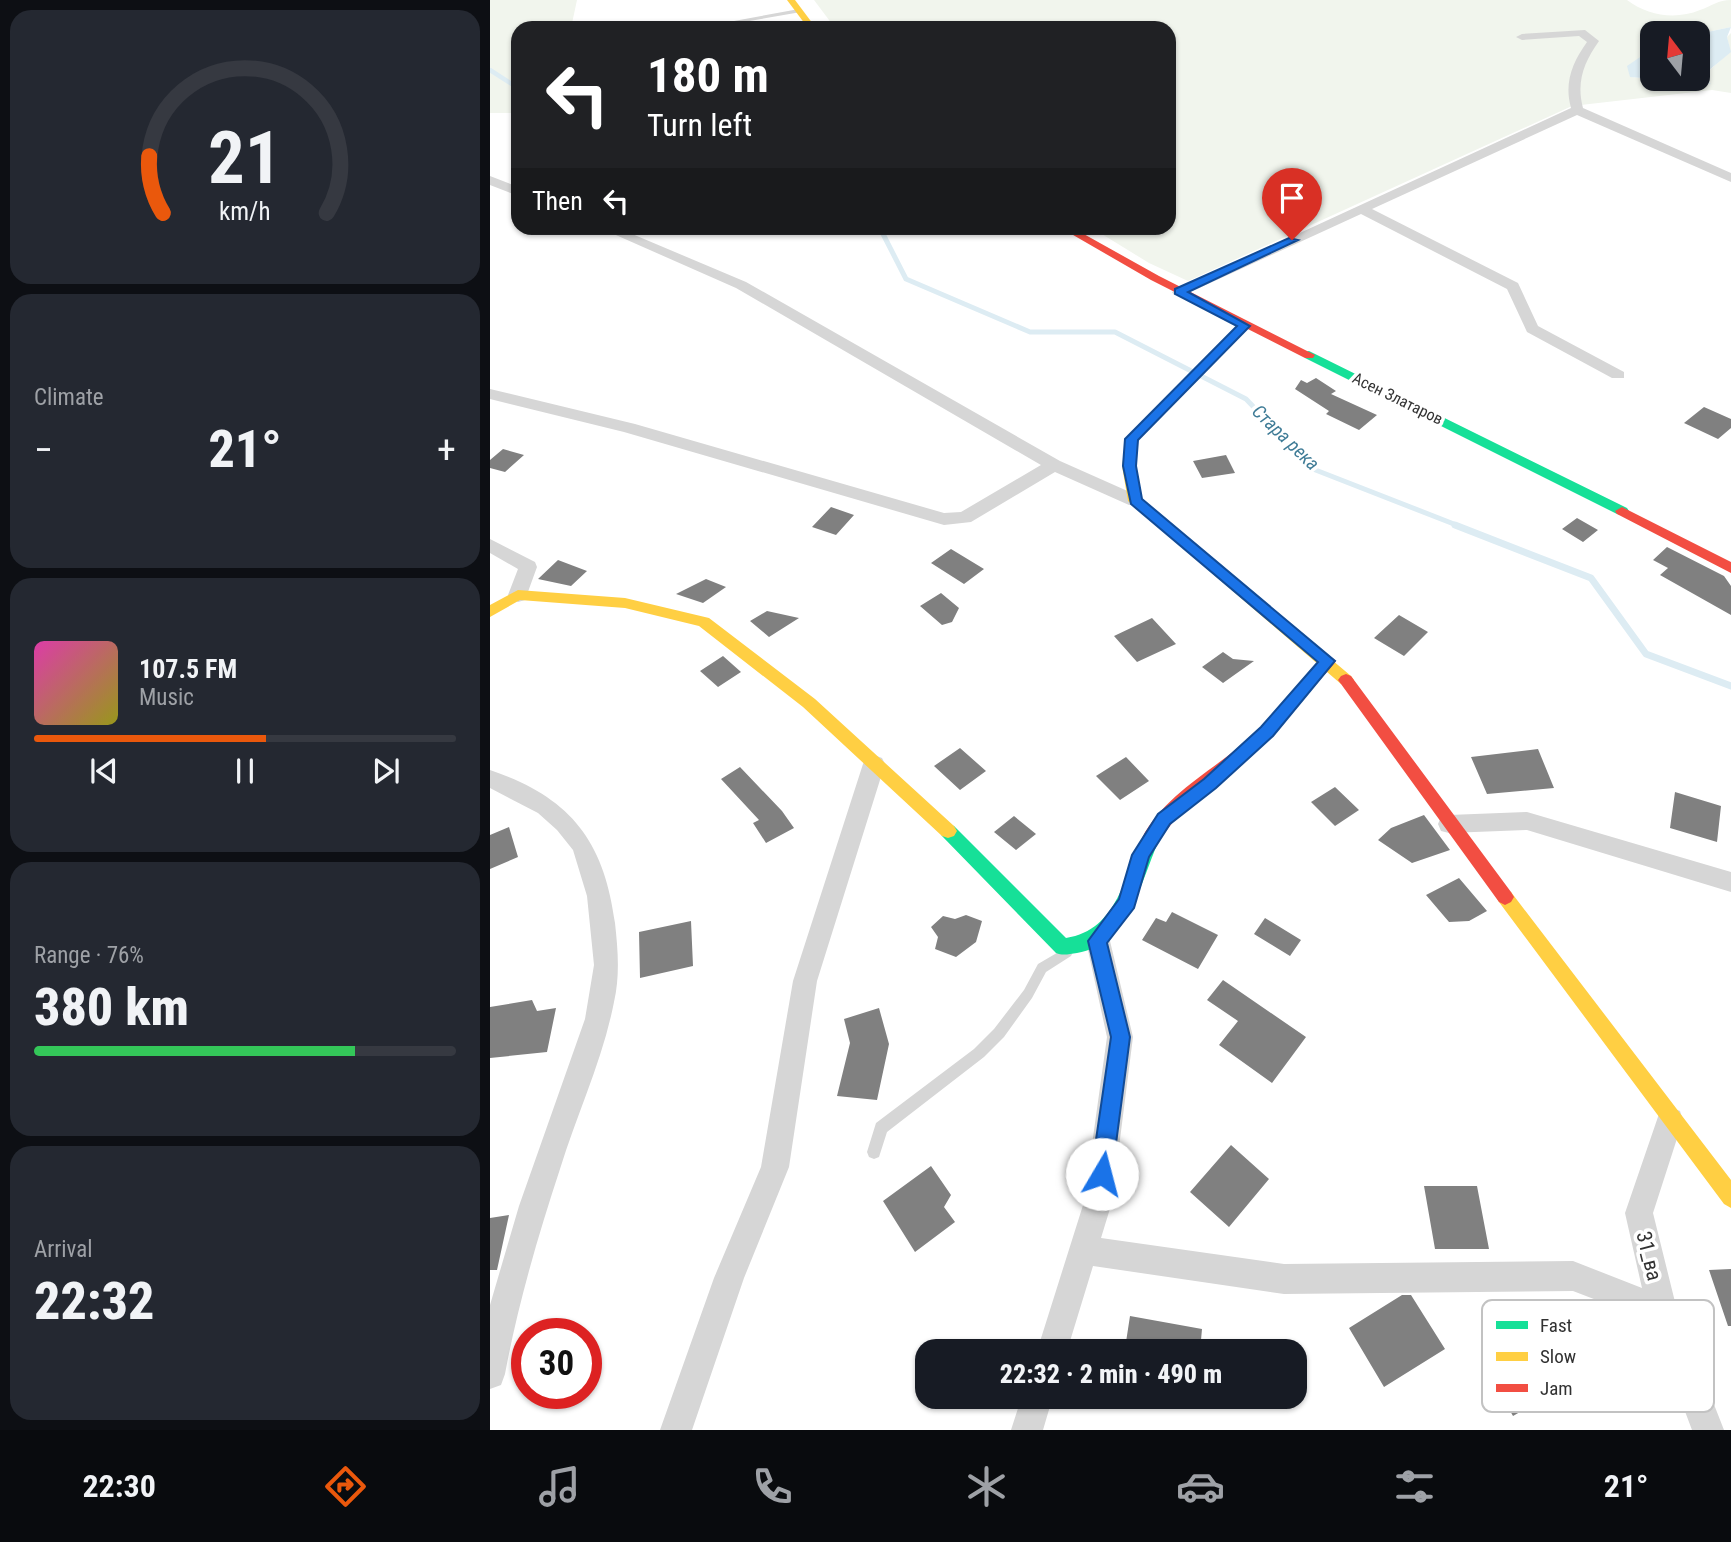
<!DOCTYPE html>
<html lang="en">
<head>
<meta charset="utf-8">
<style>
  :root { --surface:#171b24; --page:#242831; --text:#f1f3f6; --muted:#9ea1a6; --line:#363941; --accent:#ea580c }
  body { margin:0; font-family:"Roboto Condensed",sans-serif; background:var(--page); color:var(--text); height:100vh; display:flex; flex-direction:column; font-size:26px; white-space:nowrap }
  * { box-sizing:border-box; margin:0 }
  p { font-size:23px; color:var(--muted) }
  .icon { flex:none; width:38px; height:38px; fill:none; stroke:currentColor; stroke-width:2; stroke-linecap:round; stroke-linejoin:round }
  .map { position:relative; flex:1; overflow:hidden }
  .drawer { display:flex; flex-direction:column; gap:10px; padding:10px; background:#0d0f14; width:490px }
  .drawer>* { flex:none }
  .top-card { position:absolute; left:21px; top:21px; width:665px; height:214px; border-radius:21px; box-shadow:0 2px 5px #0004; background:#202124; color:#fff; overflow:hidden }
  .needle { width:46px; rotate:344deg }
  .controls { position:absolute; left:1150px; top:21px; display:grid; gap:14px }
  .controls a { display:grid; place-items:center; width:70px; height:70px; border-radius:14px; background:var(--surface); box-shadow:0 2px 5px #0004; font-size:35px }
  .speed { position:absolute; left:21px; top:1318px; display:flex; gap:14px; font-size:35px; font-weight:700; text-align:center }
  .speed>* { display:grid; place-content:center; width:91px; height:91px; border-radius:50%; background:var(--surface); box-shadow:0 2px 5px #0004; line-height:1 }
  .speed .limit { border:10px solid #d22; background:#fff; color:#111 }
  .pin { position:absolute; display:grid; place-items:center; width:60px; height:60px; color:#fff; margin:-72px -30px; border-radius:50% 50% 50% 0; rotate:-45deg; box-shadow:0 0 7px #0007 }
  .pin .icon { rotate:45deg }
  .me { position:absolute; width:77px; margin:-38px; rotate:8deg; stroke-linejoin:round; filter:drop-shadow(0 0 5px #0008) }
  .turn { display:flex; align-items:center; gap:24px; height:147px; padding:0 21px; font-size:32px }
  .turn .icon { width:91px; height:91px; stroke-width:2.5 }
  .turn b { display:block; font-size:49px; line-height:60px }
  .then { display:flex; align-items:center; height:66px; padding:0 21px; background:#0003; gap:14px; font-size:26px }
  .big { font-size:52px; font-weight:800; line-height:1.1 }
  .drawer .tile { flex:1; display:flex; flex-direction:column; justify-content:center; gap:10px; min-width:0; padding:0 24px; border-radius:21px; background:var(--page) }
  .drawer .dial { align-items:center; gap:0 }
  .dial svg { height:182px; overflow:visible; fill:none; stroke:var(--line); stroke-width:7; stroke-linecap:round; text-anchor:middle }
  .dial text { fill:var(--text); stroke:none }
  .song { display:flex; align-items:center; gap:21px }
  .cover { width:84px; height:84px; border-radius:10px; background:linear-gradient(135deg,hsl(320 70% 55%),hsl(60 70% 35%)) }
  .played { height:7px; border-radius:4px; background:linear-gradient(90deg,var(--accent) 55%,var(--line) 55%) }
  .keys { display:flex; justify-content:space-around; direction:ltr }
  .heat { display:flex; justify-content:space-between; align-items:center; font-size:38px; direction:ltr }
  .charge { height:10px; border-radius:5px; background:linear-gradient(90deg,#34c759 76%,var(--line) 0) }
  .trip { position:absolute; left:425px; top:1339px; width:392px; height:70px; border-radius:21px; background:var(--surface); box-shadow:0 2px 5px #0004; font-weight:800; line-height:70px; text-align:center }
  .tab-bar { display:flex; height:112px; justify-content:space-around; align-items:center; background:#090b0e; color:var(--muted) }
  .tab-bar .icon { width:49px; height:49px }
  .tab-bar .active { color:var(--accent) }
  .tab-bar b { font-size:32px; color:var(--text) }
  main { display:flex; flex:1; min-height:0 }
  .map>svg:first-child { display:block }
</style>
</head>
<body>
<main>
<section class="drawer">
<div class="tile dial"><svg viewBox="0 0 100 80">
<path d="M14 69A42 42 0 1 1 86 69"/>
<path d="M14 69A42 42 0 0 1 8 44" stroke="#ea580c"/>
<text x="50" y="56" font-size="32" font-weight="700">21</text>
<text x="50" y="72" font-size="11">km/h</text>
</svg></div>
<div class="tile"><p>Climate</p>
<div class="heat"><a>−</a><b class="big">21°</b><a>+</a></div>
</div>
<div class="tile">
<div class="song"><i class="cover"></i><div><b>107.5 FM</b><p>Music</p></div></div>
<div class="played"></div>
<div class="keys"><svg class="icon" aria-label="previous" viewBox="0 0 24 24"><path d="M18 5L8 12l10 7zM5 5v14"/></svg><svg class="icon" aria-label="pause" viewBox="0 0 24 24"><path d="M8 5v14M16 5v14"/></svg><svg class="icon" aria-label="next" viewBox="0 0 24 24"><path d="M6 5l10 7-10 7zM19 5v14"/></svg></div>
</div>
<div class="tile"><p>Range · 76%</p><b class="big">380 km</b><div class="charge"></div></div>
<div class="tile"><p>Arrival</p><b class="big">22:32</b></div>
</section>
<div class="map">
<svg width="1241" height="1430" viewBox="0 0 1241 1430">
  <rect width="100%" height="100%" fill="#fff"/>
  <path fill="#f1f5ed" d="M0,0H87L81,28H28V113H0Z
    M324,0H1137C1158,16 1186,20 1210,10C1222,6 1228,0 1241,0V27L1208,34L1162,33V49L1154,53L1141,77L1220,84L1212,77L1240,52L1237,37L1241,33V93L1222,90L1082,106L698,281L659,263L602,228H679V28H345Z"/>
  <path fill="#ddecf3" d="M1241,27L1237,37L1241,52L1212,76L1221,84L1140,77L1137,66L1162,49V79H1208V34Z"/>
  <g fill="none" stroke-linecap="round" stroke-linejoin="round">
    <path stroke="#ddecf3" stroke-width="4.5" d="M0,70L28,88"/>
    <path stroke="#ddecf3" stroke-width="5" d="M387,228L391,230L416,279L540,332H625L756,399L823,469L969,526"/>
    <path stroke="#ddecf3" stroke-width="7" d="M965,525L1101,578L1156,654L1241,686"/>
  </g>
  <path fill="#808080" d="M826,378L846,391L841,394L887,415L869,430L836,414L839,411L805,389L811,380L817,383Z
    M1214,407L1241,419V428L1228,439L1194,423Z
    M13,449L34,455L15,472L0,468V460Z
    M736,455L745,473L712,478L703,461Z
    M341,507L364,515L346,535L322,527Z
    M1087,518L1108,530L1093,542L1072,529Z
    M1177,547L1234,576L1241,586V615L1170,575L1178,568L1163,560Z
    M461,549L494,569L474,584L441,563Z
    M68,560L97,571L81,586L48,579Z
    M216,579L236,587L213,603L186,594Z
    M451,593L469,608L462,622L452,625L430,606Z
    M277,611L309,618L279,637L260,621Z
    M909,615L938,632L914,656L884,638Z
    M662,618L686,644L647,662L624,636Z
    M733,652L743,659L764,661L733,683L712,667Z
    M233,656L251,672L228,687L210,671Z
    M470,748L496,771L470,790L444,766Z
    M1048,749L1064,788L997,794L981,757Z
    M636,757L659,781L630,800L606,776Z
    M250,767L292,811L304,828L276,843L263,823L269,820L231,779Z
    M845,787L869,810L845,826L821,802Z
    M1185,792L1231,806L1227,842L1180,828Z
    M934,815L960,850L922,863L888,840L901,828Z
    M524,816L546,834L526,850L504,832Z
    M19,827L28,857L0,869V835Z
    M969,878L997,911L979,921L959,922L936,895Z
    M682,912L728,935L708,969L652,940L666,918L676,922Z
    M476,915L492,921L486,942L466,957L445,949L448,937L441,927L453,916L465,919Z
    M775,918L811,940L800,956L764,934Z
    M201,921L203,966L150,978L149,932Z
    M733,980L816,1037L782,1083L729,1045L748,1021L717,1000Z
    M42,1000L47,1011L66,1008L57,1052L0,1058V1007Z
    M389,1008L399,1044L387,1100L347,1096L360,1043L354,1019Z
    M741,1145L779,1179L739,1227L700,1192Z
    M441,1166L461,1195L454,1207L465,1222L425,1252L393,1201Z
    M934,1186H987L999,1249H945Z
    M19,1215L7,1270H0V1218Z
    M1241,1269V1326H1238L1219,1270Z
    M912,1295H921L955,1349L894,1387L859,1328Z
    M640,1316L712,1329L710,1351H650L636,1342Z
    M1039,1336L1072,1388L1023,1416L992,1362Z"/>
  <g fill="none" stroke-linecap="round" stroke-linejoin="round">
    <path fill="#d6d6d6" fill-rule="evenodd" d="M309,9L311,12L248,23L244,28H238L244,21Z
      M577,947L581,948L583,952L581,956L556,972L542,998L514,1037L494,1057L397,1132L389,1157L384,1159L379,1157L377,1152L386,1123L484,1049L504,1029L534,990L548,964Z"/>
    <path fill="#d6d6d6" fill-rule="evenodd" d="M1095,30L1109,41C1094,62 1086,82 1093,108L1241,173V182L1087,115L882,209L1028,283L1048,326L1134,372V378H1122L1037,332L1017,289L871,214L694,295H684L682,292L1081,108C1074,83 1082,63 1097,42L1089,36L1032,40L1026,37L1032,34Z
      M0,176L28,187V196L0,185Z
      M110,228H128L256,282L570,461L651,497L654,501L651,505H639L565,472L481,522L454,525L134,432L0,399V389L145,424L454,513L471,512L551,465L246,288Z
      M0,539L45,562L47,567L35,600L28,602L18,595L28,569L0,553Z
      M384,755L392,758L395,764L327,981L299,1167L254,1278L202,1430H170L224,1278L271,1167L303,981L373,764L376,758Z
      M0,770C80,797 114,840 125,923C128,950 130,976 124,1002C113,1059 87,1114 70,1169C48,1236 28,1304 15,1374L11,1385L0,1389V1305L29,1206L95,1019L104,965L97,896L83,850L67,830L48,813L0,788Z
      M1037,812L1241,872V892L1037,830L959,833L951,831L948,824L951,817L959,815Z
      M608,930L617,933L620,941L643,1037L622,1202L611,1238L794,1264L1083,1261L1152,1288L1135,1213L1170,1111L1180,1107L1190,1111L1193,1120L1163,1213L1187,1310L1234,1430H1202L1161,1321L1083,1291L794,1294L603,1266L577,1351H547L594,1202L617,1037L596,941L599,933Z
      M532,1396H563L553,1430H521Z"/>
    <path fill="#16e098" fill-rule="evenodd" d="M819,351L1137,508L1139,511L1132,515L1127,514L815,358V352Z
      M458,824L464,826L576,938C629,930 634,874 655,833L661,831L667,833L670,838C651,879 640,945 587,953C579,954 573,956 566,953L452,836L449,831L452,826Z"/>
    <path fill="#ffcf43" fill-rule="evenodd" d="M297,0H305L326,28H318Z
      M754,322L760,325L758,327L648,440L646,466L651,499L861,676L864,680L861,684H851L638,501L632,466L636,439L750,323Z
      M28,590L135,598L219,618L325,699L464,826L467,831L464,836L458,838L452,836L313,707L209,626L135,608L30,600L0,617V605Z
      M1015,889L1021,892L1241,1180V1208L1234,1204L1009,902L1006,897L1009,892Z"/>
    <path fill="#f24e42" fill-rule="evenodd" d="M571,228H583L669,276L825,355L823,358H815L661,280Z
      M1132,507L1241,562V573L1127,514L1125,511Z
      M838,655L846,661L843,665L775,743L686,818L667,843L661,845L655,843L652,838C675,793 728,768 764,734C788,711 810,683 833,657Z
      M856,674L861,676L1021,892L1024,897L1021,902L1015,905L1009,902L851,684L848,680L851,676Z"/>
  </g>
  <path fill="#1a73e8" stroke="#114b97" stroke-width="2" d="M799,238L808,240L698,292L760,326L648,440L646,466L652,499L845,661L783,736L726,788L680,824L659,857L644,908L617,943L640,1037L622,1174L619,1182L612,1185L604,1182L601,1174L621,1037L598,941L629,899L642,855L668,814L714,779L771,727L828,662L641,504L633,466L635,439L747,326L685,294V289Z"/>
  <g text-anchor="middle" stroke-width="7" stroke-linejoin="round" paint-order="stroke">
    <g font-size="16" fill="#323232" stroke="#fff">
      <text transform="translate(908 398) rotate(26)" y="6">Асен Златаров</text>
    </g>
    <g font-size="19" font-style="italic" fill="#3e7b96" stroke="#fff">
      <text transform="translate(796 437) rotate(44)" y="7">Стара река</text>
    </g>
    <g font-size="21" fill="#323232" stroke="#fff">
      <text transform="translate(1159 1256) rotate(76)" y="7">31_ва</text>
    </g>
  </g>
  <rect x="992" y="1300" width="232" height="112" rx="10" fill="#fff" stroke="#c2c2c2" stroke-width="2"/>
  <rect x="1006" y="1321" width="32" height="8" fill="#16e098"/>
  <rect x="1006" y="1352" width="32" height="9" fill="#ffcf43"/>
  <rect x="1006" y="1384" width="32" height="8" fill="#f24e42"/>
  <g font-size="19" fill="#323232">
    <text x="1050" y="1332">Fast</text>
    <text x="1050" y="1363">Slow</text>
    <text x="1050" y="1395">Jam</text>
  </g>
</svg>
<div class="controls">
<a><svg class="needle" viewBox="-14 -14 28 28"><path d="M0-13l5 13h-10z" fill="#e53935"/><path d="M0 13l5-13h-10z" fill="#9ea1a6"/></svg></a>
</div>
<div class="speed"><div class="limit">30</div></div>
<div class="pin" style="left:802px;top:240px;background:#d93025"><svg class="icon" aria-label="arrive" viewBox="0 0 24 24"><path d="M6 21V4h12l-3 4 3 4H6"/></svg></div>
<svg class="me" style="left:612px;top:1174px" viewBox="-20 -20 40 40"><circle r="19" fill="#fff"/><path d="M0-13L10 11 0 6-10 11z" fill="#1a73e8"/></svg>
<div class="trip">22:32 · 2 min · 490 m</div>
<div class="top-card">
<div class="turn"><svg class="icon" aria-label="left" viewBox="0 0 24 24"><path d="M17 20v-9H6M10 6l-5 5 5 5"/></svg><div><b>180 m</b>Turn left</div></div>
<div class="then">Then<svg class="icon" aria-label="left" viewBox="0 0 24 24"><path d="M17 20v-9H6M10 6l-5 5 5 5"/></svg></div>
</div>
</div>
</main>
<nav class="tab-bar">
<b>22:30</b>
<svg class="icon active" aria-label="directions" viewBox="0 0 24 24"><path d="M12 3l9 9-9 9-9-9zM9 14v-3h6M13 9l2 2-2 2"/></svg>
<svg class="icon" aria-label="music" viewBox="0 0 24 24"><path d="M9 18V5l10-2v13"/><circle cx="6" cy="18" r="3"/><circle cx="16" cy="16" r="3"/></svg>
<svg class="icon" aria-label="phone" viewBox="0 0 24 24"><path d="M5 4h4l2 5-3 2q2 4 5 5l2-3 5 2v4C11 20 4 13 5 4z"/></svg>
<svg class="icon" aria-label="climate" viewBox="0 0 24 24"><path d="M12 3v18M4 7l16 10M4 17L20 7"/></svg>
<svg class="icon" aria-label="car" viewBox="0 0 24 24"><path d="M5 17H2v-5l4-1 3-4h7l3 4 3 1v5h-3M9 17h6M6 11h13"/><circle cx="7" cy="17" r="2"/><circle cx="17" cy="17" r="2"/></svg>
<svg class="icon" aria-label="filters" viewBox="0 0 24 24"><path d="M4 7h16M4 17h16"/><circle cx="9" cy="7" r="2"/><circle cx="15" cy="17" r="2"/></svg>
<b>21°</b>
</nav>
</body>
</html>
